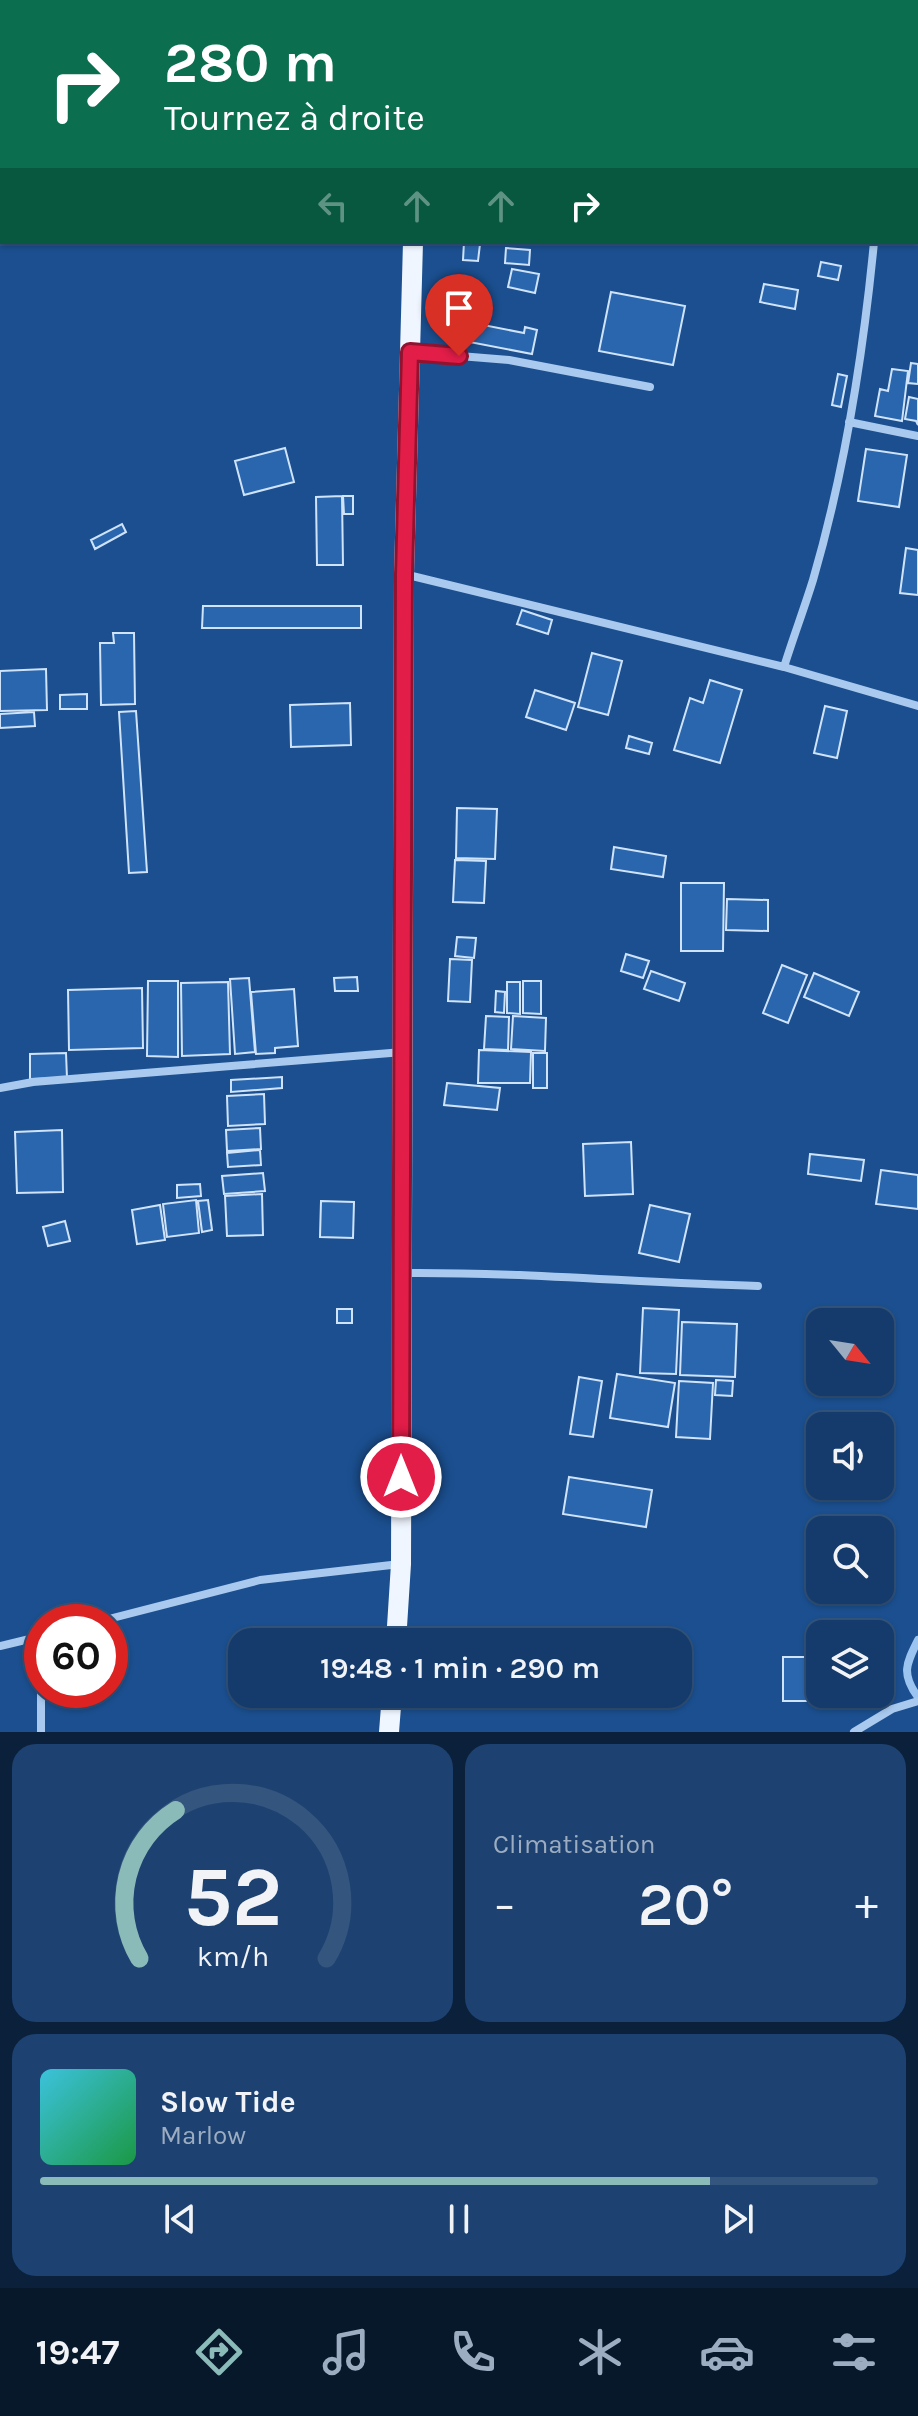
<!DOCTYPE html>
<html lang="fr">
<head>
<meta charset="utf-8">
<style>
  :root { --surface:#143b6b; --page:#1d4271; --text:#f1f3f6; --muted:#9dadc1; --line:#33557e; --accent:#8bbbb9 }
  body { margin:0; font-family:Karla,sans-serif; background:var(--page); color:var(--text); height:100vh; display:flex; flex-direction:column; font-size:30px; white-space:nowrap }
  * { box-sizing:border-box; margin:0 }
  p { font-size:26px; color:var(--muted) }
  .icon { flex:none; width:44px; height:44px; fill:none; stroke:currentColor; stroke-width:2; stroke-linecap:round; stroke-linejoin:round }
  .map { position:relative; height:1732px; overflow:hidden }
  .panel { display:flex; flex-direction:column; gap:12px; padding:12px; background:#0b203b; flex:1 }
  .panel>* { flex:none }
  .hud { position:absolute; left:0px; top:0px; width:918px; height:244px; box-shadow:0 2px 6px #0004,0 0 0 2px var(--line); background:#0b6e4f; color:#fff; overflow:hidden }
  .needle { width:52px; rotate:120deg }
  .controls { position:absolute; left:806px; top:1308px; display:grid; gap:16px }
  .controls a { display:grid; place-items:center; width:88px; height:88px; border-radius:16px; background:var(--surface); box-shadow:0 2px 6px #0004,0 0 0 2px var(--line); font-size:40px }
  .speed { position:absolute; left:24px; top:1604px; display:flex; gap:16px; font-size:40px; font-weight:700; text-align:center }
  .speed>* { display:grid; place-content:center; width:104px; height:104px; border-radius:50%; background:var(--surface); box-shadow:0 2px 6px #0004,0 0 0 2px var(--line); line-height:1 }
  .speed .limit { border:12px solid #d22; background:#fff; color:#111 }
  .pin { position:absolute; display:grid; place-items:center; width:68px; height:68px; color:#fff; margin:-82px -34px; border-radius:50% 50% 50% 0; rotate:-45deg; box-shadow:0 0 8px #0007 }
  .pin .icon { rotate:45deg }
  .me { position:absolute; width:88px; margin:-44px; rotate:0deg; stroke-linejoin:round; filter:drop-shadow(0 0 6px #0008) }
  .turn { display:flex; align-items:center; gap:28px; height:168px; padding:0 32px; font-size:36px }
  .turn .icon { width:104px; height:104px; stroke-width:2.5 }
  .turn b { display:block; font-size:56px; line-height:68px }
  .lanes { display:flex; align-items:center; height:76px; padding:0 32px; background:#0003; justify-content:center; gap:40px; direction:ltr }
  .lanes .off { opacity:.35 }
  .big { font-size:60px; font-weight:600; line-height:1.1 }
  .panel .tile { flex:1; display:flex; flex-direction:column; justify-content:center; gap:12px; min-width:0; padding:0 28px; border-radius:24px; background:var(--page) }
  .panel .dial { align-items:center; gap:0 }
  .dial svg { height:208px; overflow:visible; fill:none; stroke:var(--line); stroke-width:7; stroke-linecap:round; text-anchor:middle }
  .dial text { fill:var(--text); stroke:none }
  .song { display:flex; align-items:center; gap:24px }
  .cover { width:96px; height:96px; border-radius:12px; background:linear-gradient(135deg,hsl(190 70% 55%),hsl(140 70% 35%)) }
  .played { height:8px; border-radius:4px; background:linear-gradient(90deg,var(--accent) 80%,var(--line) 80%) }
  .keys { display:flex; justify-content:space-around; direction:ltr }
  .heat { display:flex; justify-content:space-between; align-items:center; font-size:44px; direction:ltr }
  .panel .tiles { flex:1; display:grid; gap:12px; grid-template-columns:1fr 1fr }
  .tile:last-child { grid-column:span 2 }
  .trip { position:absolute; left:228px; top:1628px; width:464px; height:80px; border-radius:24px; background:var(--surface); box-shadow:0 2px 6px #0004,0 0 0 2px var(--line); font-weight:600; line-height:80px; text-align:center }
  .dock { display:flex; height:128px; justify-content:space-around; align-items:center; background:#08182b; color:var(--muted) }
  .dock .icon { width:56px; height:56px }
  .dock .on { color:var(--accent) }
  .dock b { font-size:36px; color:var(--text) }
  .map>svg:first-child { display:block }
</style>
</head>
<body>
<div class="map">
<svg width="918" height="1732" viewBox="0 0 918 1732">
  <rect width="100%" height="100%" fill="#1b4f8f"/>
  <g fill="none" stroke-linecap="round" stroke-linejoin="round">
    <path stroke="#9cc4f0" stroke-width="8" d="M918,1640C906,1664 901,1674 918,1697"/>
  </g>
  <path fill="#2a66ad" stroke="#cfe3fa" stroke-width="2" d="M464,242L480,244L478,261L463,260Z
    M506,248L530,250L529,265L505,263Z
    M821,262L841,266L838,280L818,276Z
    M512,269L539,274L535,293L508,287Z
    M764,284L798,290L795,309L760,302Z
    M611,292L685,306L673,365L599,351Z
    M459,314L479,318L478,324L524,333L525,327L537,330L532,354L454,339Z
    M911,363L918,364V384L908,383Z
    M892,369L908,371L902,421L875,416L880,389L888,391Z
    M838,374L847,376L841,407L832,405Z
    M909,397L918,399V425L916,421L905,419Z
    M285,448L294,482L244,495L235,461Z
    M866,449L907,455L899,507L858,501Z
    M342,496L343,565H317L316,497Z
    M343,496H353V514H344Z
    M122,524L126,532L95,549L91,540Z
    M906,548L918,550V595L900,593Z
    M203,606H361V628H202Z
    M522,610L552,620L548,634L517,624Z
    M113,633H134L135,704L101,705L100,643H114Z
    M592,653L622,661L608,715L578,707Z
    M46,669L47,710L0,711V671Z
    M710,680L742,690L720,763L674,750L690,698L703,703Z
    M535,690L575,703L566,730L526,717Z
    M87,694V709H60V695Z
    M350,703L351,745L291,747L290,705Z
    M825,706L847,711L837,758L814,753Z
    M136,711L147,872L129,873L119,712Z
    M34,712L35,726L0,728V714Z
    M629,736L652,743L649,754L626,748Z
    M457,808L497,809L495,859L456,858Z
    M614,847L666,856L663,877L611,869Z
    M455,860L486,861L484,903L453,902Z
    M681,883H724L723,951H681Z
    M727,899L768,900V931L726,930Z
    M457,937L476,938L474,958L455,956Z
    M626,954L649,961L643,978L621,971Z
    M450,959L472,960L470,1002L448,1001Z
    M782,965L807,975L788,1023L763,1013Z
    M651,971L685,983L679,1001L644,989Z
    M814,973L859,992L849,1016L804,997Z
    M357,977L358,991H335L334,978Z
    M249,978L255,1052L235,1054L230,979Z
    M148,981H178V1057L147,1056Z
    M523,981H541V1014L523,1013Z
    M228,982L230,1054L182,1056L181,983Z
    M507,982H520V1014L507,1013Z
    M142,988L143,1048L69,1050L68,990Z
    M294,989L298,1046L275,1048V1053L256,1054L251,992Z
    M496,991L505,992L504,1013L495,1012Z
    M486,1016L509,1017L508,1050L484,1049Z
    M513,1016L546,1018L545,1051L511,1049Z
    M479,1050L531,1052L530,1083H478Z
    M66,1053L67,1078L30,1079V1054Z
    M533,1053H547V1088H533Z
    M282,1077V1088L231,1092V1080Z
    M447,1083L500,1088L497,1110L444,1105Z
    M264,1094L265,1124L228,1126L227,1096Z
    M260,1128L261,1149L227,1151L226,1130Z
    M62,1130L63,1192L17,1193L15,1132Z
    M631,1142L633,1194L585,1196L583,1144Z
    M260,1150L261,1165L228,1167L227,1153Z
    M810,1154L864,1160L861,1181L808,1174Z
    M881,1170L918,1175V1209L876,1204Z
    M263,1173L265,1191L224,1194L222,1176Z
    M200,1184L201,1196L177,1198V1185Z
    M262,1194L263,1235L227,1236L225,1196Z
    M196,1200L199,1233L167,1237L163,1204Z
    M208,1200L212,1230L202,1232L198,1201Z
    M321,1201L354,1202L353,1238L320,1237Z
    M160,1205L165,1240L137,1244L132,1210Z
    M650,1205L690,1214L679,1262L639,1253Z
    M65,1221L70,1241L48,1246L43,1227Z
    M643,1308L679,1310L676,1374L640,1373Z
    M337,1309H352V1323H337Z
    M682,1322L737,1324L735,1377L680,1375Z
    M617,1374L675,1383L668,1427L610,1418Z
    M579,1377L602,1381L593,1437L570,1434Z
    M716,1380L733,1381L732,1396L715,1395Z
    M679,1381L713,1383L710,1439L676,1437Z
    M569,1477L652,1490L646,1527L563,1514Z
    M880,1648H887L889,1685H880Z
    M783,1657H820V1694H835V1701H783Z"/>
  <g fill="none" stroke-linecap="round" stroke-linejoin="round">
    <path stroke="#a9c9ee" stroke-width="8" d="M208,0L210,2
      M653,0V2
      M916,45L918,43
      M410,352L509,360L650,387
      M849,422L918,436
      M404,574L784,667L918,706
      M784,667C793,638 804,609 813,580C845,470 863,356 874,242
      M0,1088L33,1082L403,1052
      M403,1273C522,1272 640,1283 758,1286
      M97,1622L260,1580L400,1564
      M41,1637V1732
      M0,1646L42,1636
      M854,1732L892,1709L918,1701"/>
    <path stroke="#f0f6ff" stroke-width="20" d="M411,2V0
      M396,1642L401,1564L404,574L413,242
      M389,1732L392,1694"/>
  </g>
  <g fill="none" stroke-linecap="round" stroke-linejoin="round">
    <defs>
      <path id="route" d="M401,1477L404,574L410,352L459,356"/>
    </defs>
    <use href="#route" stroke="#92132f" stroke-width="20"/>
    <use href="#route" stroke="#e11d48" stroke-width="14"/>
  </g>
</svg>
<div class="controls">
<a><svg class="needle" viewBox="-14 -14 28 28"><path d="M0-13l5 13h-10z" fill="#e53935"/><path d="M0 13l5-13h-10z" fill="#9dadc1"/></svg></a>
<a><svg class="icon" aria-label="sound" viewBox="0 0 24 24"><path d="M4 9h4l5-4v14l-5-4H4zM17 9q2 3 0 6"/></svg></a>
<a><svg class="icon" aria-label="search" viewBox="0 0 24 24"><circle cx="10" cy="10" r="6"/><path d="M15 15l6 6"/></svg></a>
<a><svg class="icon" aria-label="layers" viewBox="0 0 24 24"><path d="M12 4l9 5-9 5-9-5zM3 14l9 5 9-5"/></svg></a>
</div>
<div class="speed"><div class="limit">60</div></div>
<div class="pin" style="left:459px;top:356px;background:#d93025"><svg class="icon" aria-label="arrive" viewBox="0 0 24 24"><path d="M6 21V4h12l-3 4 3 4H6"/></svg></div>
<svg class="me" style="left:401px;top:1477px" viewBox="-20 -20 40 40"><circle r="17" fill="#e11d48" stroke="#fff" stroke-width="3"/><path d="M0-11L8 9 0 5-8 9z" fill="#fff"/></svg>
<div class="trip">19:48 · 1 min · 290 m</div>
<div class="hud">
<div class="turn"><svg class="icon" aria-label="right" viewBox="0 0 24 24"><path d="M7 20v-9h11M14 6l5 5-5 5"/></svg><div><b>280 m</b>Tournez à droite</div></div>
<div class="lanes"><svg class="icon off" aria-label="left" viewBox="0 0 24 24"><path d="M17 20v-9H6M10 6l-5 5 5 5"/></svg><svg class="icon off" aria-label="ahead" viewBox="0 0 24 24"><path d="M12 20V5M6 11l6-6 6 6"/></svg><svg class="icon off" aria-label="ahead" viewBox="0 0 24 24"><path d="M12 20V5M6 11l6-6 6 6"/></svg><svg class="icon" aria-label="right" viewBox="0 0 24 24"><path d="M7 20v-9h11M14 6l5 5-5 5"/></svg></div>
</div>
</div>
<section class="panel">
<div class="tiles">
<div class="tile dial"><svg viewBox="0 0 100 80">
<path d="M14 69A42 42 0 1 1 86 69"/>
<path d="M14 69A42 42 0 0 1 28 12" stroke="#8bbbb9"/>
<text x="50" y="56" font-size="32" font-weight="700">52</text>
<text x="50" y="72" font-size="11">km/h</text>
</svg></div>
<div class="tile"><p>Climatisation</p>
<div class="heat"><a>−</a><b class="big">20°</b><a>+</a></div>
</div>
<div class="tile">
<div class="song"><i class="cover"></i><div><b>Slow Tide</b><p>Marlow</p></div></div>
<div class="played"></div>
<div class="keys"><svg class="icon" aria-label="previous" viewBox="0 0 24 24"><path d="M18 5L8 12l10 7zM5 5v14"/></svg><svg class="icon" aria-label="pause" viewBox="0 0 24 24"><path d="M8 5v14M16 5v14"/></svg><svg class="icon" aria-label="next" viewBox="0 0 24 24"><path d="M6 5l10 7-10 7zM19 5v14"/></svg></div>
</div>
</div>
</section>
<nav class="dock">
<b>19:47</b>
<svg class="icon on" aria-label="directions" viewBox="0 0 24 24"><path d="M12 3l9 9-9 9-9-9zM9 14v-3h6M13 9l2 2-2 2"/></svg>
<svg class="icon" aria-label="music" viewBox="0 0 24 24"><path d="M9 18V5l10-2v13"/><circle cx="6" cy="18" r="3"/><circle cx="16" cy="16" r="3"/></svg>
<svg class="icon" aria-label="phone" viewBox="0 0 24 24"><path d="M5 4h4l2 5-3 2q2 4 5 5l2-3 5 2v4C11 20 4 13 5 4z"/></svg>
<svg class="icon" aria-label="climate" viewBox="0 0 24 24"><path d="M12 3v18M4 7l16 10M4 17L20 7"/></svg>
<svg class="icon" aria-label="car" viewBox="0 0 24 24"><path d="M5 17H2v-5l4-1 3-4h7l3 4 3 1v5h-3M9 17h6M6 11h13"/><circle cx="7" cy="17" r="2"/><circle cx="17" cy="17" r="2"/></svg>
<svg class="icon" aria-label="filters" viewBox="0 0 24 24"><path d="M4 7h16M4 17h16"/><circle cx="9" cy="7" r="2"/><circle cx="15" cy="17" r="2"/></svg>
</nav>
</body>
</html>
